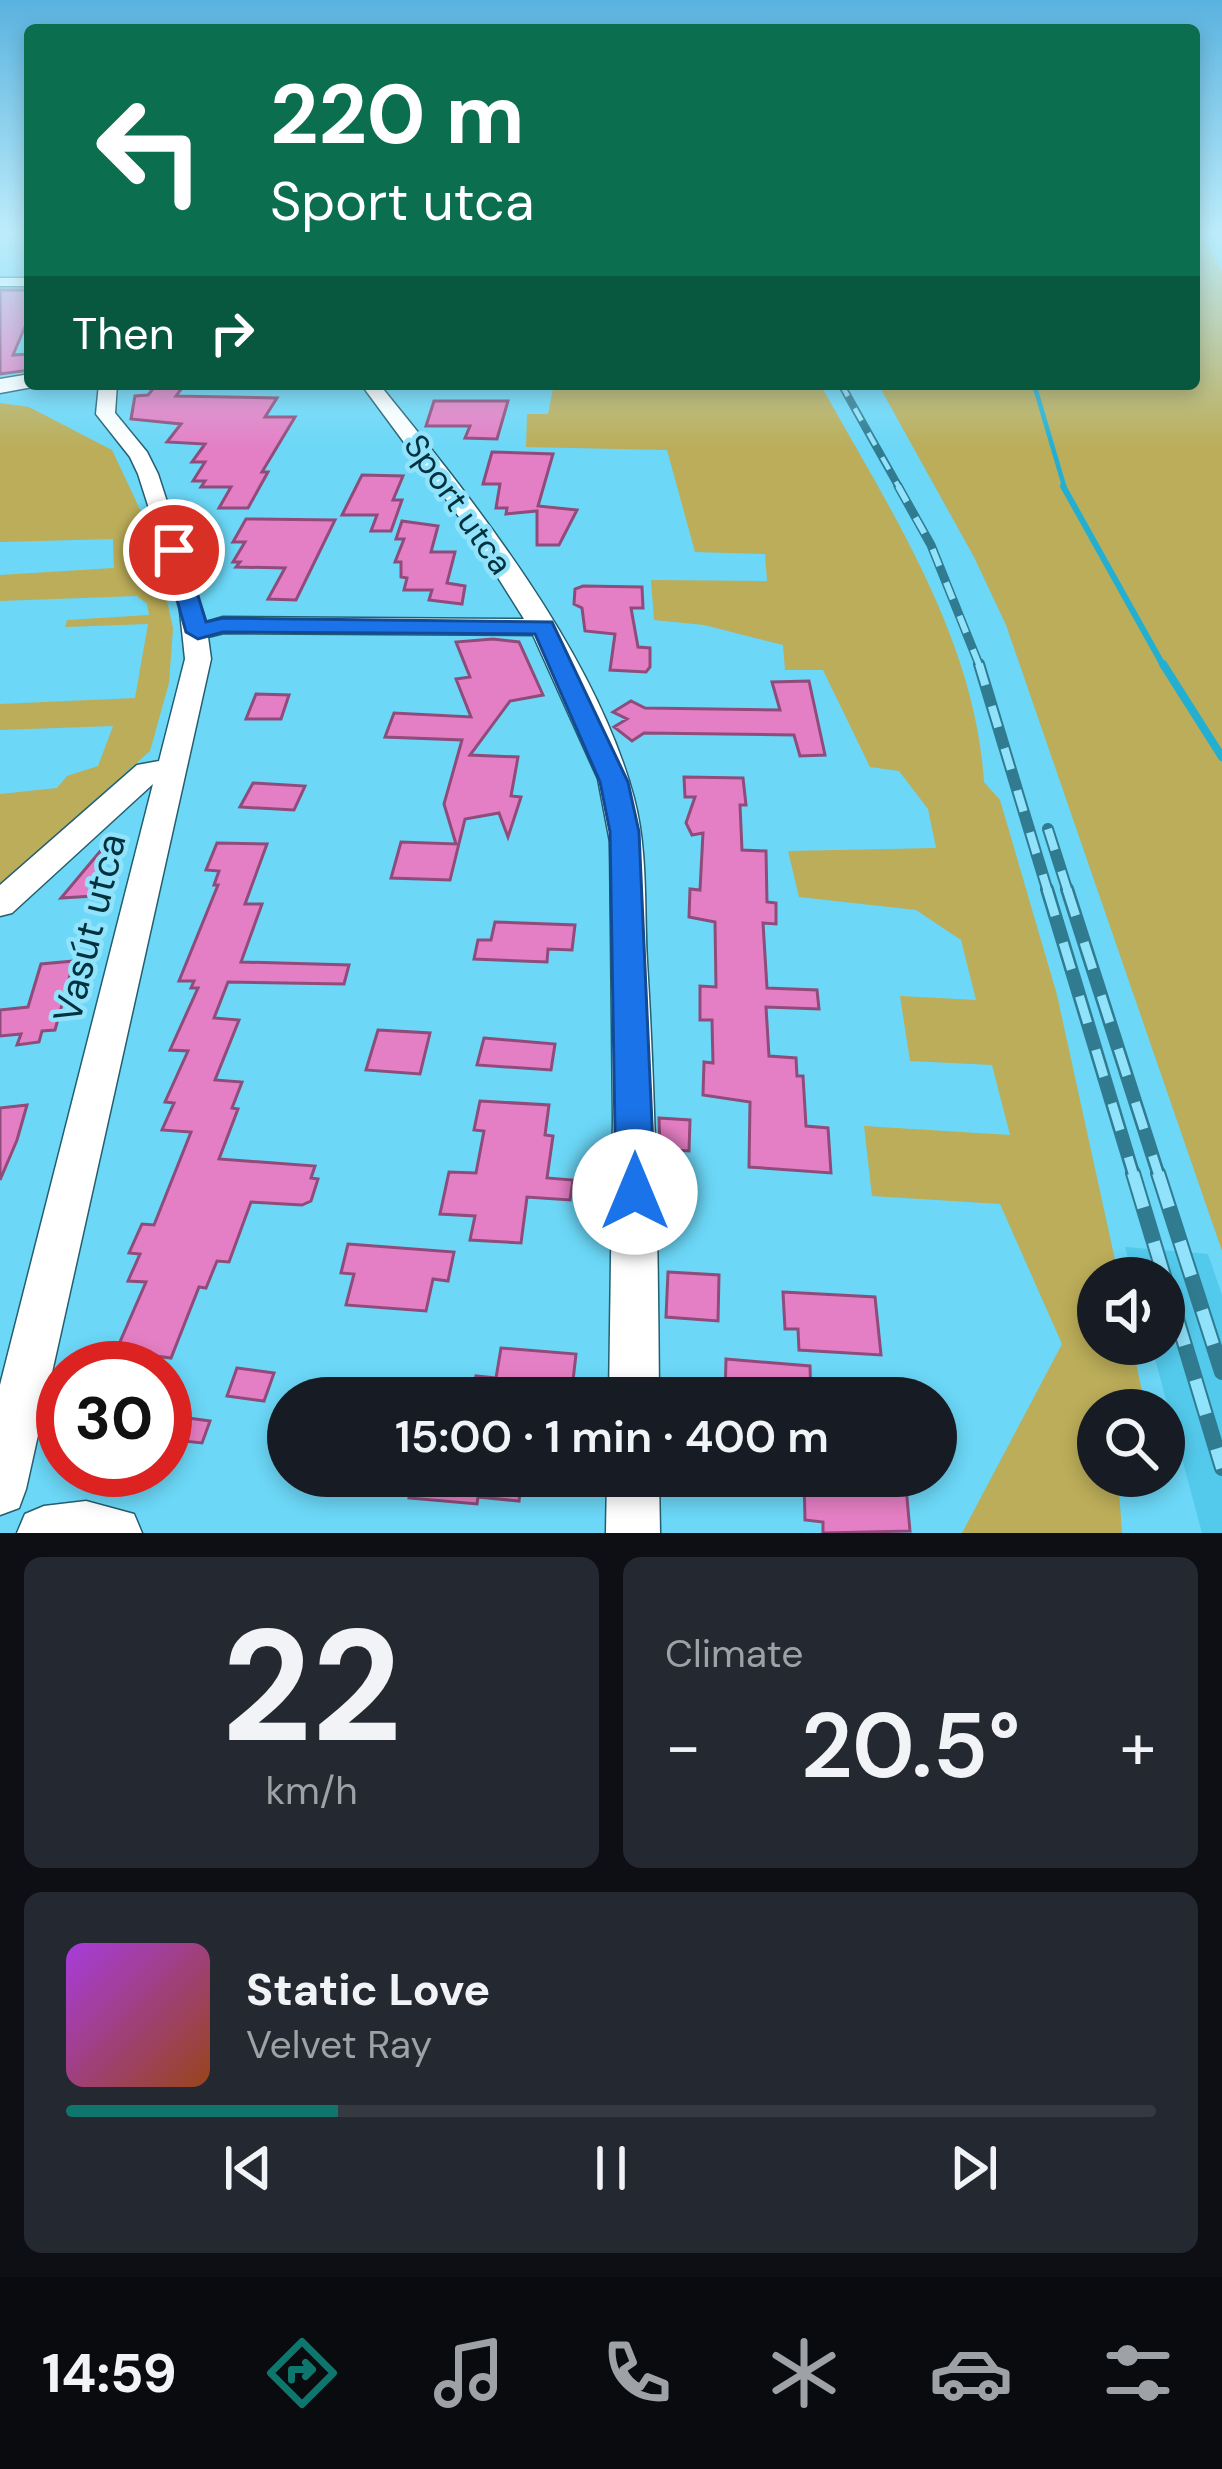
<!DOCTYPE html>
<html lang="en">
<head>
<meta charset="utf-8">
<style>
  :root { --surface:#171b24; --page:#242831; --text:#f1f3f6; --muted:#9ea1a6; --line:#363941; --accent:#0f766e }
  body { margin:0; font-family:"DM Sans",sans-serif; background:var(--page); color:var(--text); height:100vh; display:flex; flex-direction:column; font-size:45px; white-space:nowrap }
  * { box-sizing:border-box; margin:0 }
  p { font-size:39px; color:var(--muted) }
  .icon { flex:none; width:66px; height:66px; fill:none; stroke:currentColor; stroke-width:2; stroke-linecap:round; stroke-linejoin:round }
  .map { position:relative; height:1533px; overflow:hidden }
  .sheet { display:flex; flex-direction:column; gap:24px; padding:24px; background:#0d0f14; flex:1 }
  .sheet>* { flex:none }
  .top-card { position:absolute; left:24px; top:24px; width:1176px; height:366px; border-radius:12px; box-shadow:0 6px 18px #0003; background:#0b6e4f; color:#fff; overflow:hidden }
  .tools { position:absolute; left:1077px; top:1257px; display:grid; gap:24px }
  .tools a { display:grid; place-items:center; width:108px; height:108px; border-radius:50%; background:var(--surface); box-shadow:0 6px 18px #0003; font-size:60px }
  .speed { position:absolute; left:36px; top:1341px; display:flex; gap:24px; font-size:60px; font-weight:700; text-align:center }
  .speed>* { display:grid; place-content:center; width:156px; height:156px; border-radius:50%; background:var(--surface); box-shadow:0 6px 18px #0003; line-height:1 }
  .speed .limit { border:18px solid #d22; background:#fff; color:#111 }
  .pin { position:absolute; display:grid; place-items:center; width:102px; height:102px; color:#fff; margin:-51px; border:6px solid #fff; border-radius:50%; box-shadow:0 3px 12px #0007 }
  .me { position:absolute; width:132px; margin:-66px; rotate:0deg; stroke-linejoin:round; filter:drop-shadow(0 0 9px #0008) }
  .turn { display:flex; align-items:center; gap:42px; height:252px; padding:0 48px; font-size:54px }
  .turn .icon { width:156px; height:156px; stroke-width:2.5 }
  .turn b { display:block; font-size:84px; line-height:102px }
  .then { display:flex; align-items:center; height:114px; padding:0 48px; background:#0003; gap:24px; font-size:45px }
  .big { font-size:90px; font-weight:600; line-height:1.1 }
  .sheet .widget { flex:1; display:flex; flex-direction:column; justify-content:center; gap:18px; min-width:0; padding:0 42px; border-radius:18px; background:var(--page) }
  .sheet .dial { align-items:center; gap:0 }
  .dial b { font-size:156px; line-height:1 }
  .song { display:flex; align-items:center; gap:36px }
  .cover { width:144px; height:144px; border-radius:18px; background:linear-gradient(135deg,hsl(280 70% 55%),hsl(20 70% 35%)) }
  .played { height:12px; border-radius:6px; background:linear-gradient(90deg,var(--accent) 25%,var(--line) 25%) }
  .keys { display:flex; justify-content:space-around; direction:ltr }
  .heat { display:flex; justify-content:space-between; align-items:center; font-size:66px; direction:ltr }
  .sheet .tiles { flex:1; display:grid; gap:24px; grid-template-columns:1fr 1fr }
  .widget:last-child { grid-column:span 2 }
  .trip { position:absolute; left:267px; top:1377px; width:690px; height:120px; border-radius:60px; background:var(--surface); box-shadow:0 6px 18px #0003; font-weight:600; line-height:120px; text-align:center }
  .menu { display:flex; height:192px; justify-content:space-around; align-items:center; background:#090b0e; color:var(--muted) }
  .menu .icon { width:84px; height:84px }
  .menu .on { color:var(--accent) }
  .menu b { font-size:54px; color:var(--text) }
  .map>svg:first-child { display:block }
</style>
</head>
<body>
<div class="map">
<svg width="1222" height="1533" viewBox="0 0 1222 1533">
  <rect width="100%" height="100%" fill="#6cd7f7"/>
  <path fill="#53caec" d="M1125,1247L1208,1254L1222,1295V1533H1202L1151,1344H1164V1278H1133Z"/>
  <path fill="#bbad59" d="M1194,235H1202L1222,271V1251L1006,625L974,557L878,384H1194Z
    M554,384H820C889,508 975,637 984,782L1000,800L1057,995L1119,1278H1098V1344H1132L1146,1410H1098V1476H1118L1122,1533H962L1062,1344L1000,1204L872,1196L864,1126L1010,1135L992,1065L910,1061L900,996L976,1000L961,940L916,910L799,897L788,851L936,848L928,809L899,771L870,767L823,670H785L783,645L704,625L654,620L651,580L767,581L765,554L695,552L667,450L526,447L527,414H548Z
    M0,403L29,407L112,450L153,537L173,628L169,683L150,751L0,885V794L57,788L67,776L98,766L113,726L0,730V704L135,698L148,624L65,627L67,620L149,615L147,604L137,596L0,601V575L114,568L113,539L0,542Z"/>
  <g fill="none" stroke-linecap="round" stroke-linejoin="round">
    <path stroke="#23afd2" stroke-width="4.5" d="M1034,384L1065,489"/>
    <path stroke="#23afd2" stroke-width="6" d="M1063,486L1164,667"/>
    <path stroke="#23afd2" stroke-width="8" d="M1163,664L1222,757"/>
  </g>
  <path fill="#e57fc5" stroke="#8f4c7a" stroke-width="3" d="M0,290H30V315L13,355L30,354V370L0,374Z
    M157,384H185L176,396L277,398L265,417H295L262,472H268L248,508H219L231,487H201L205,481H193L205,462H192L205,444L167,442L181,424L131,419L135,396L148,395Z
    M434,401H508L497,439L465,438L470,426H426Z
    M492,452L553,454L538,506L577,510L559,545H537V511L506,514L507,508H496L500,484H483Z
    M362,475L403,476L393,500H402L391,531H371L377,515H342Z
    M246,519L335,520L296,600L268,599L285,568L236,567L240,562H233L245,542H233Z
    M402,521L438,526L431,552H455L447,583L465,586L462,604L429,600L432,590H404L407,578L401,577V562H395L404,539H396Z
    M583,586L642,587L643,608H631L638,647L650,648V667L646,672L610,670L615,634L585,631L582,608L574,604L575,589Z
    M493,639L519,642L543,695L510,701L470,755L518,757L511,796L521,797L508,837L499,813L465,819L450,880L391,878L401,842L456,844L444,804L462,740L385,737L394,713L471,717L456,679L470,677L456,642Z
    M809,681L825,755L800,756L794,735L644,733L632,741L614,727L627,719L613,712L631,701L645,708L780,710L772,682Z
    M256,694L289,695L281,719H246Z
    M684,777L743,778L746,805H740L742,850L766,851L767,902L776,903V924L763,923L767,988L817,990L819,1009L766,1007L769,1056L796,1058L797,1076H803L806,1126L828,1128L831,1173L749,1167L750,1102L703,1095L704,1062L713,1063L712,1020H700V986L716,987L715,922L689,917L690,889L700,890L703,833L692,835L686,823L695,797H685Z
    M253,783L305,786L294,810L240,807Z
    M113,836L94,896L61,898Z
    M217,843L267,844L245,904H262L241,962L349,965L344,984L228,982L214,1018L239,1020L215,1080L242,1082L232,1108L238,1109L219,1159L315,1166L311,1178L318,1179L311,1201L302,1205L251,1202L229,1262L217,1261L206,1288L199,1287L171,1358L116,1351L146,1282L128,1281L140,1254L129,1253L142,1224L154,1225L191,1132L162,1130L174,1103L165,1102L188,1051L170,1050L198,988H191L194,981H179L218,885H214L219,871L206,870Z
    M495,922L575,925L572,950L548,949L547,962L474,959L478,940H491Z
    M74,961L55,1030L42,1031L39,1042L17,1045L21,1034L0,1036V1010L28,1007L41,964Z
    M378,1030L430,1033L420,1074L366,1070Z
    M484,1038L555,1044L551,1070L477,1065Z
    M480,1101L549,1105L545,1135L553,1136L547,1178L573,1180L570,1200L527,1197L521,1243L470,1240L475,1216L440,1214L449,1172L476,1173L484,1131L474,1130Z
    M27,1105L17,1140L0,1180V1108Z
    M659,1118L690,1120L689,1151L660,1149Z
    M348,1244L454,1252L448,1281L433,1279L426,1311L346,1305L354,1274L341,1273Z
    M668,1272L719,1275L718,1321L666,1317Z
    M783,1292L875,1297L881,1355L799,1350L798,1329H785Z
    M501,1348L576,1354L571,1398H472L476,1376L496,1378Z
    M726,1359L810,1366L811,1398H725Z
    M237,1368L274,1373L264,1401L227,1396Z
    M174,1416L210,1421L202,1443L165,1439Z
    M413,1476H522L519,1501L478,1497L477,1504L409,1498Z
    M804,1476H905L910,1531L823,1533V1522L805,1520Z"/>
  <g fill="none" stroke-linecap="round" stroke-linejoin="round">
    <defs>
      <path id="minor" d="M0,278H30V286H0Z
        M99,384H117L115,413L147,452L158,474L206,622L223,617L524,619L465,525L361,384H379C474,501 595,652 634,798C648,851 644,907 647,961C656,1107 658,1252 659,1398H609L613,1119L610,842L598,779L533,635L224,633L208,637L211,659L26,1489L19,1508L0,1515V1385L153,784L12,913L0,916V885L137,765L159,761L185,659L179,602L138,474L130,457L96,414Z
        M607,1476H659L660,1533H606Z
        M86,1501L134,1514L142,1533H17L25,1514L44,1506Z"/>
      <path id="major" d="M30,374V384L38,386L0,393V379Z"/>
    </defs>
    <use href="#minor" stroke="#245e6f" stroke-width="3"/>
    <use href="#major" stroke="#245e6f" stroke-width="3"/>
    <use href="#minor" fill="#fff" fill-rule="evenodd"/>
    <use href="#major" fill="#fff" fill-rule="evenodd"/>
    <defs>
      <path id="rail-far4" d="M841,384L900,489"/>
      <path id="rail-far3" d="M898,486L931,545L980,667"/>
      <path id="rail-far2" d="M979,664L1048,892
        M1048,829L1068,892"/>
      <path id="rail-far1" d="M1047,889L1134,1176
        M1067,889L1159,1176"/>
      <path id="rail" d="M1133,1173L1222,1468
        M1158,1173L1222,1372"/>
    </defs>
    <use href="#rail-far4" stroke="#307b90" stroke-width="8"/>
    <use href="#rail-far3" stroke="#307b90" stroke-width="9"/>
    <use href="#rail-far2" stroke="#307b90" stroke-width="12"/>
    <use href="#rail-far1" stroke="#307b90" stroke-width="14"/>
    <use href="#rail" stroke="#307b90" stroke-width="16"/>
    <use href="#rail-far4" stroke="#91e2fb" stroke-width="4.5" stroke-dasharray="14" stroke-linecap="butt"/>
    <use href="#rail-far3" stroke="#91e2fb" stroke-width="6" stroke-dasharray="18" stroke-linecap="butt"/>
    <use href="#rail-far2" stroke="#91e2fb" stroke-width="8" stroke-dasharray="22" stroke-linecap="butt"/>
    <use href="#rail-far1" stroke="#91e2fb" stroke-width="9" stroke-dasharray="28" stroke-linecap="butt"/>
    <use href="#rail" stroke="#91e2fb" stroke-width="12" stroke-dasharray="36" stroke-linecap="butt"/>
  </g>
  <linearGradient id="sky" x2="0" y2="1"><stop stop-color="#59b2df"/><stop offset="0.52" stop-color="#bdedfb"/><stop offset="1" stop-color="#bdedfb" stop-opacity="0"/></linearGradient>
  <rect width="1222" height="449" fill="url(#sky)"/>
  <path fill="#1a73e8" stroke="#114b97" stroke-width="3" d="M174,544L184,550L206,622L223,618L552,622L628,782L639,832L655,1192L649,1204L635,1209L621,1204L616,1192L610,832L600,782L535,634L223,632L198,639L186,632L163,550Z"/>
  <g text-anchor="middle" stroke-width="9" stroke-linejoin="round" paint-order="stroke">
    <g font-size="33" fill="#00323e" stroke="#91e2fb">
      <text transform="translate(459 504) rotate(55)" y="12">Sport utca</text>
    </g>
    <g font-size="39" fill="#00323e" stroke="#91e2fb">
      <text transform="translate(89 928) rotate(-76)" y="14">Vasút utca</text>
    </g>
  </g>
</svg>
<div class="tools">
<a><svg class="icon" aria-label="sound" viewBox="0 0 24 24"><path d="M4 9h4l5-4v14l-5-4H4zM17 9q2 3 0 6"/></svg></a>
<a><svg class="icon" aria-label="search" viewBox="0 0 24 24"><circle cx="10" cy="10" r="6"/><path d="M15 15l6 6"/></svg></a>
</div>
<div class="speed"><div class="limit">30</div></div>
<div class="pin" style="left:174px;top:550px;background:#d93025"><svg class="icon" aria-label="arrive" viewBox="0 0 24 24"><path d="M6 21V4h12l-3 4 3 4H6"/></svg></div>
<svg class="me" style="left:635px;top:1192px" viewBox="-20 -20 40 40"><circle r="19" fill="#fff"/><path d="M0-13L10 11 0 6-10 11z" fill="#1a73e8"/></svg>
<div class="trip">15:00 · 1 min · 400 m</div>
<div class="top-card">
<div class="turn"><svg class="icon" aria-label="left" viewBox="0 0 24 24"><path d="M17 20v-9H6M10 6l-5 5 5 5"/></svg><div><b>220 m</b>Sport utca</div></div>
<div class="then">Then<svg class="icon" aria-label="right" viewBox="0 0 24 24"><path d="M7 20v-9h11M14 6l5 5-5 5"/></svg></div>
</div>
</div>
<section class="sheet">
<div class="tiles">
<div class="widget dial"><b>22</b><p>km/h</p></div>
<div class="widget"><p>Climate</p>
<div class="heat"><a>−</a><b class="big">20.5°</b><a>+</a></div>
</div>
<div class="widget">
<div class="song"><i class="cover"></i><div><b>Static Love</b><p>Velvet Ray</p></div></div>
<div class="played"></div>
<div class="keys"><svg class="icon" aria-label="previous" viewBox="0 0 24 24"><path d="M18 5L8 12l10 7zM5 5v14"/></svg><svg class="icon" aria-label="pause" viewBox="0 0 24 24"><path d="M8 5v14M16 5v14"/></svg><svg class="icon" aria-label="next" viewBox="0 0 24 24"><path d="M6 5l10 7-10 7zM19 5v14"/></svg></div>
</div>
</div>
</section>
<nav class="menu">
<b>14:59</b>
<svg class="icon on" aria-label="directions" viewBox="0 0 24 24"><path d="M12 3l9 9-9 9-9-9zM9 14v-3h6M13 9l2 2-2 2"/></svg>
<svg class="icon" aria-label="music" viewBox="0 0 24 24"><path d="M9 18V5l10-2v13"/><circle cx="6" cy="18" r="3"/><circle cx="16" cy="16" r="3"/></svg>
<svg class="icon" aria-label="phone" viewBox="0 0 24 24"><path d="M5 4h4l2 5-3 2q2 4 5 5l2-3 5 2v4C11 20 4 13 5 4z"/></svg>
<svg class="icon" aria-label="climate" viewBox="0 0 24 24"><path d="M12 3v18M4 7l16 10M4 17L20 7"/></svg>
<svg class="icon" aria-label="car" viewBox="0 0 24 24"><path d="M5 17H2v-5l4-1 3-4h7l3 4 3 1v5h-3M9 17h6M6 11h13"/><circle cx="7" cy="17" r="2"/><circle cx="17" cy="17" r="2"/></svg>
<svg class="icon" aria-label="filters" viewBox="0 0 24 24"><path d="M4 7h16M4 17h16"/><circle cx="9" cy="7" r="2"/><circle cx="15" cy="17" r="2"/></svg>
</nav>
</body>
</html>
